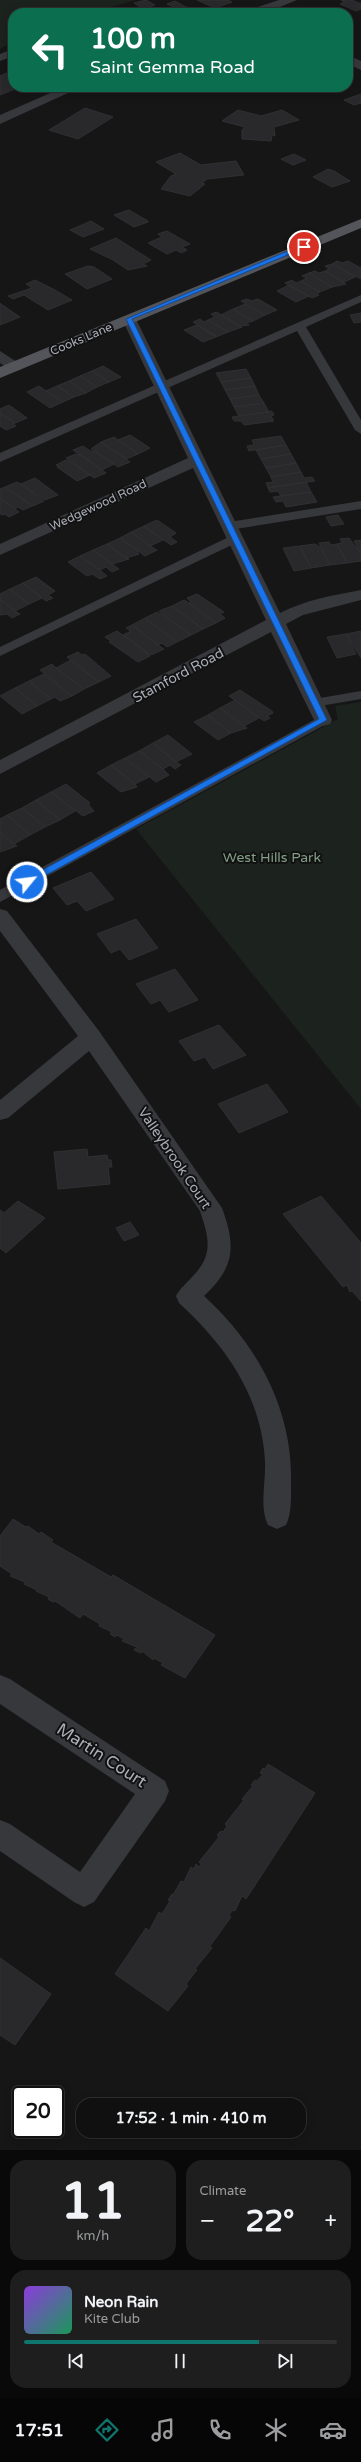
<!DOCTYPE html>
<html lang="en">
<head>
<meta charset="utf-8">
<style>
  :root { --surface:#101011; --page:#1e1e1f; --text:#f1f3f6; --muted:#9c9d9f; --line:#303031; --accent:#0f766e }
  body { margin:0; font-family:"Varela Round",sans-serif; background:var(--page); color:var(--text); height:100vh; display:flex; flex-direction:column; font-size:15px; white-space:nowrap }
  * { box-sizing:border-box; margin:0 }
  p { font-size:13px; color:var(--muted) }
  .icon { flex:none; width:22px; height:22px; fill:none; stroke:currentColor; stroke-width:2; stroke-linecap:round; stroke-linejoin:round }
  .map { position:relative; height:2150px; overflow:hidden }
  .details { display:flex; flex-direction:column; gap:10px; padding:10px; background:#090909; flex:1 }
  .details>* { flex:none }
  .guide { position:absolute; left:8px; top:8px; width:345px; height:84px; border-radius:16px; box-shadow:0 2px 10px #0003,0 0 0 1px var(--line); background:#0b6e4f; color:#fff; overflow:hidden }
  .speed { position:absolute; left:12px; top:2086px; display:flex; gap:8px; font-size:20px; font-weight:700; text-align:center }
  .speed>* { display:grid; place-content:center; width:52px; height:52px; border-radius:50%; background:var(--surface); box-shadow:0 2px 10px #0003,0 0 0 1px var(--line); line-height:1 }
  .speed .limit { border:2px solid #111; border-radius:6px; background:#fff; color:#111 }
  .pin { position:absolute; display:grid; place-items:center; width:34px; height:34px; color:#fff; margin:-17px; border:2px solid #fff; border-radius:50%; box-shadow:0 1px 4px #0007 }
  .me { position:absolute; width:44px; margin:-22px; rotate:61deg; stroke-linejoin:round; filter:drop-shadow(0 0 3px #0008) }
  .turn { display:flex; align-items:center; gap:14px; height:84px; padding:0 16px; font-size:18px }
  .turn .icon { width:52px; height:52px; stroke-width:2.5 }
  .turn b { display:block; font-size:28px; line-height:34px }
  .big { font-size:30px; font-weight:800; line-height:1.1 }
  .details .widget { flex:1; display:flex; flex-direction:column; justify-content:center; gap:6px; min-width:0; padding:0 14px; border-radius:16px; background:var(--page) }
  .details .dial { align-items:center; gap:0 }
  .dial b { font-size:52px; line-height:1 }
  .song { display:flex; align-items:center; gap:12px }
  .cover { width:48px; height:48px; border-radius:6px; background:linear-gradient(135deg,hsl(270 70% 55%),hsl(150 70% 35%)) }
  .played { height:4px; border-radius:2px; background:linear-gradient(90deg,var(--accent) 75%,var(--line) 75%) }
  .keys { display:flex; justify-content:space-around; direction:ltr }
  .heat { display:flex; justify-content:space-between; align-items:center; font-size:22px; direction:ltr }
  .details .tiles { flex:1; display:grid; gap:10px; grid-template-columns:1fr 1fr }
  .widget:last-child { grid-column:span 2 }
  .trip { position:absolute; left:76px; top:2098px; width:230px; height:40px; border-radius:16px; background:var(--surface); box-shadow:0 2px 10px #0003,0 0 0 1px var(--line); font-weight:800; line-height:40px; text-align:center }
  .dock { display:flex; height:64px; justify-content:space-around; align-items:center; background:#060607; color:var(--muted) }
  .dock .icon { width:28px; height:28px }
  .dock .selected { color:var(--accent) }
  .dock b { font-size:18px; color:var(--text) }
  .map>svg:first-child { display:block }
</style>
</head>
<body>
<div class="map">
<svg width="361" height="2150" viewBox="0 0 361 2150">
  <rect width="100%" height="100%" fill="#161617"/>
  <path fill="#1c221d" d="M0,0H136L90,13H13V41L0,49Z
    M361,702V1109L136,829L338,719L335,706Z"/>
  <path fill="#29292b" stroke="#303033" d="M146,0L155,5L143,9L134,3Z
    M197,0H228L232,2L215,8Z
    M341,0H352L361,4V9L356,11L340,4L345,2Z
    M175,1L184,6L200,13H162L176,8L167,4Z
    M13,70V87H20L0,95V76Z
    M167,87H190L184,91Z
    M322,87H346L331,92Z
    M361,94V103L354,105L344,100Z
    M85,108L113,117L78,139L49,130Z
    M238,110L261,116L282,110L299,120L274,127L275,136L272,135L271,141L242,139V130L245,127L222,121Z
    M180,153L201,165L236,161L244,175L207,179L202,183L205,184L190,196L161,189L171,176L176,174L156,162Z
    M294,154L306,160L293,165L281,159Z
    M328,169L334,171L350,181L332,187L313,177Z
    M129,210L148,221V222L134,227L114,215Z
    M91,221L104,229L83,237L70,230Z
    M167,231L190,244L182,247L187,250L181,253L176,250L167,254L148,243L162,237L158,234Z
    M116,238L151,260L143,264L147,266L128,270L113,260L90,249Z
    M337,261L342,263L348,261L361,268V279L332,264Z
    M332,264L355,277L344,282L325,271L329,269L325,266Z
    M88,266L94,267L112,279L87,289L65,274Z
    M315,271L319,273L325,271L346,284L332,287L309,273Z
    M309,273L332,287L320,292L301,281L307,278L302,276Z
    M35,280L55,290L72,300L48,310L24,295L13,299L8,296L32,288L26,284Z
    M292,280L296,283L301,281L320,292L316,293L319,295L312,298L285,283Z
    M289,285L309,296L296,302L277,291Z
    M247,299L252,301L258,299L277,310L265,315L241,301Z
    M0,303L1,304L20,317L0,325Z
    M245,304L265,315L253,321L233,309Z
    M233,309L253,321L246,323L249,325L240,326L221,315Z
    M217,312L221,315L242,327L228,332L208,320L215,317L211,314Z
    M361,313V322L354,323L350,315Z
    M200,319L204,322L208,320L228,332L216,337L193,322Z
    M197,325L215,335L216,337L203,342L184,330Z
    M103,366L121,377L109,382L92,371Z
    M246,369L251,378L221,382L216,373Z
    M92,371L109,382L97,387L80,376Z
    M80,376L97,387L86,393L69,381Z
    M251,378L255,386L225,390L221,382Z
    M69,381L86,393L74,397L57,386Z
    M39,386L46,391L63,402L50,408L27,392Z
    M57,386L74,397L63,402L46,391Z
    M255,386L259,395L230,399L225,390Z
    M259,395L264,403L234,407L230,399Z
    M264,403L269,412L239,416L234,407Z
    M9,405L27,418L15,423L0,413V409Z
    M272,411L274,415L271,416L274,421L244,425L241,421H234L232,417Z
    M0,413L15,423L13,424L16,426L6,430L0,426Z
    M130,435L150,448L138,454L118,440Z
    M281,436L286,445L249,451L247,446L254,445L252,440Z
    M114,437L118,440L138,454L126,459L101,442Z
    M101,442L126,459L130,462L118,467L91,449Z
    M286,445L291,454L261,459L256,450Z
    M83,446L92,452L94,451L114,464L102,470L73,450Z
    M76,454L82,456L106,473L94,478L66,458Z
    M291,454L296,463L266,468L261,459Z
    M66,460L70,462L90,475L77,481L57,467H59L56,465Z
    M296,463L301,472L271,477L266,468Z
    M301,472L304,478L312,477L315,481L268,488L266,483L273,482L271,477Z
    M35,478L54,492L58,495L45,500L21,484Z
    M17,482L21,484L44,501L33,506L5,487Z
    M306,482L311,492L281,496L278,491L270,492L268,488Z
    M5,487L28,503L32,506L23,510L18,507L15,509L0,498V489Z
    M311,492L317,502L286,507L283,501L276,502L273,497Z
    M0,498L15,509L19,512L9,517L5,514L2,515L0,513Z
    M338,515L344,524L331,526L326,517Z
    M157,520L176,533L170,537L177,542L171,545L144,526Z
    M144,526L163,540L150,546L131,532Z
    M131,532L150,546L157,550L145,556L120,538Z
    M120,538L139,551L137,552L139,554L126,558L107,544Z
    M349,538L361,554V561L347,563L337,544L342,543L340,539Z
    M361,540V554L354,541Z
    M329,542L331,545L337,544L347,563L330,565L319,543Z
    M107,544L126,558L129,559L112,564L93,550Z
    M315,544L320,547L330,565L311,568L300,546Z
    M300,546L311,568L294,571L283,548Z
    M93,550L112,564L119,569L112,572L106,567L100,570L80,556Z
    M80,556L100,570L107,576L100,579L92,574L87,576L68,562Z
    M36,577L55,591L48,595L53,598L46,601L23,583Z
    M23,583L42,598L29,604L10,589Z
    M10,589L29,604L15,611L0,599V594Z
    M197,594L224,612L220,614L225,618L216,623L189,603L191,602L187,598Z
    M0,599L15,611L20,614L12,618L7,614L0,615Z
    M184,600L189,603L216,623L203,629L172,606Z
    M172,606L203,629L191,635L159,611Z
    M157,612L163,615L191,635L177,642L145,618Z
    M145,618L177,642L167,647L162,643L158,645L132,625Z
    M132,625L158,645L164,649L151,655L145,651L123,635L131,631L126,628Z
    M117,631L145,651L150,656L138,662L109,642L111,641L105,637Z
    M361,631V658L346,634Z
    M346,634L356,654L337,658L327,637Z
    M78,652L82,655L85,654L111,676L99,682L67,657Z
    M71,660L99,682L84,689L56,668Z
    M52,664L56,668L84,689L72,696L40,670Z
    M44,674L72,696L60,701L55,697L51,699L29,681Z
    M29,681L51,699L37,706L15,688Z
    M15,688L37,706L22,714L0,696Z
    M240,690L272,711L273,713L267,716L270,718L264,721L229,696Z
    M235,700L259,718L244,726L220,708Z
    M220,708L244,726L247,728L231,733L208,715Z
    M208,715L231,733L218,740L194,722Z
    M168,735L192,754L176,762L153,743Z
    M153,743L176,762L181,765L175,769L170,765L163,769L139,751Z
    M139,751L163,769L169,775L156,782L125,758Z
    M125,758L149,777L135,784L111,765Z
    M111,765L135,784L137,787L121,792L97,773Z
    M66,784L90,803L88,804L94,811L83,816L51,792Z
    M51,792L75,811L60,820L36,800Z
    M36,800L60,820L45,827L22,808Z
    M22,808L45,827L30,835L7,815Z
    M7,815L30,835L14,844L0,832V819Z
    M0,832L14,844L17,846L0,852Z
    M91,872L114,899L86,911L77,901L67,905L53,888Z
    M136,919L158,948L129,960L120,949L111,953L97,934Z
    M175,969L198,1000L169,1012L160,1000L151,1004L136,984Z
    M219,1025L246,1055L213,1069L205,1057L194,1061L179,1041Z
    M267,1084L288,1112L239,1133L218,1104Z
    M87,1149L88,1157L107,1155L108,1160H111L112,1167H108L110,1184L58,1189L54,1152Z
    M321,1196L361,1243V1301L352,1291L350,1292L347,1285L343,1287L283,1214Z
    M18,1201L45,1218L6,1253L0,1248V1210L4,1213Z
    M130,1222L139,1235L124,1241L116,1228Z
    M13,1519L26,1527L28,1526L39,1534L41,1532L53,1540L51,1542L111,1577L113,1575L215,1635L185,1678L161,1665L163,1663L154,1658L153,1660L142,1651L141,1653L134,1650L137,1647L122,1641L124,1639L117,1635L115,1637L110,1634L112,1632L99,1626L100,1624L83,1614L80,1618L55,1601L53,1602L48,1599L49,1597L36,1591L37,1590L24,1584L25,1582L10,1576L12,1574L0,1566V1536Z
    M268,1764L315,1793L246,1899L242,1896L235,1911L233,1910L229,1915L231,1917L210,1946L212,1948L195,1969L197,1970L186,1984L188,1986L168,2011L115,1974L146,1928L149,1931L159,1912L162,1914L170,1901L168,1900L172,1894L173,1895L181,1881L184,1882L191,1867L194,1869L196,1864L199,1867L201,1864L199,1862L219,1837L217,1835L221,1831L223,1832L227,1826L225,1824L244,1800L242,1799L253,1786L251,1785L255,1780L257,1781L263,1774L260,1773L263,1768L265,1769Z
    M0,1958L51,1994L15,2045L0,2035Z"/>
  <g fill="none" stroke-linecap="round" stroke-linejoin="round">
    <path fill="#37383c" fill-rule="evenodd" d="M13,49V56L0,61V54Z
      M361,295V302L306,327L361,420V434L355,430L297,331L0,462V453Z
      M361,501V509L229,530L222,526L229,522Z
      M235,534L240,535L242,538L240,541L0,656V647Z
      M361,691V699L314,707L307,703L314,699Z
      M323,715L330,720L328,723L0,902V890Z"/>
    <path fill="#37383c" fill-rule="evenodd" d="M279,0H297L265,13H247L249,10Z
      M348,55L361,61V70L348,64Z
      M64,87H81L0,124V115Z
      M129,315L136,319L280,613C305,600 334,595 361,590V600L303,615L286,624L332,720L330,724L323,726L316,724L271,632L0,774V760L266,620L193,468L0,555V544L188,458L122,319Z
      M0,351L20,364L23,367L20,370H10L0,363Z
      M0,909L7,911L99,1031L222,1208C236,1246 235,1267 204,1296C257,1344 293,1410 291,1483C291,1497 292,1512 286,1525L277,1529L268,1525C259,1507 266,1482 265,1462C262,1397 226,1346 179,1303L176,1296C180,1288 186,1284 192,1277C214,1255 209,1238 200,1211L89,1051L8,1118L0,1120V1100L78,1036L0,931Z
      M0,1675L10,1679L165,1781L169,1791L165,1801L94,1902L84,1907L74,1902L0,1851V1820L10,1824L80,1872L135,1794L0,1704Z"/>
    <path fill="#54555a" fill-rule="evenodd" d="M361,219V228L0,378V367Z"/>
  </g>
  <path fill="#1a73e8" stroke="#114b97" d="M302,245L307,247L132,319L327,720L30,884H24V880L319,719L126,319Z"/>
  <g text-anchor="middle" stroke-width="4" stroke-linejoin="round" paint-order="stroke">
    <g font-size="12" fill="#a9adb6" stroke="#111112">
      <text transform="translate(81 339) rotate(-23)" y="4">Cooks Lane</text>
      <text transform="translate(98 505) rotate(-25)" y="4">Wedgewood Road</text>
    </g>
    <g font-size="14" fill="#a9adb6" stroke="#111112">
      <text transform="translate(178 675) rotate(-28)" y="5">Stamford Road</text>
      <text transform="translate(175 1158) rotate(56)" y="5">Valleybrook Court</text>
    </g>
    <g font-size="14" fill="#839e85" stroke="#111112">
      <text x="272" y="862">West Hills Park</text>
    </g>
    <g font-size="17" fill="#a9adb6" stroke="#111112">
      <text transform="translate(102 1755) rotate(33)" y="6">Martin Court</text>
    </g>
  </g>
</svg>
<div class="speed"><div class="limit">20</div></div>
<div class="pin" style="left:304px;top:247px;background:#d93025"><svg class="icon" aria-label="arrive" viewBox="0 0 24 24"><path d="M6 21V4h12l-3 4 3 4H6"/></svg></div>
<svg class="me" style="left:27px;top:882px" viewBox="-20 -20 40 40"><circle r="17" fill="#1a73e8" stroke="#fff" stroke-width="3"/><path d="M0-11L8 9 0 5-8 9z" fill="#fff"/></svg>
<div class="trip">17:52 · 1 min · 410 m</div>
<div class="guide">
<div class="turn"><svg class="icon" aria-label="left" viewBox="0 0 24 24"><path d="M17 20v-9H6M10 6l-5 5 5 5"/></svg><div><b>100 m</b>Saint Gemma Road</div></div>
</div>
</div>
<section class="details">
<div class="tiles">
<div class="widget dial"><b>11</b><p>km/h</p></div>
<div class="widget"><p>Climate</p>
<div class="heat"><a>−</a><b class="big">22°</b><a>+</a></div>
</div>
<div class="widget">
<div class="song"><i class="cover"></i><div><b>Neon Rain</b><p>Kite Club</p></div></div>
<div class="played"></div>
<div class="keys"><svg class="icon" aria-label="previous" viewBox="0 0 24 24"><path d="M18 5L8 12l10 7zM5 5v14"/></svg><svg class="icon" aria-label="pause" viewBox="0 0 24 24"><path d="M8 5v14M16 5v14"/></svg><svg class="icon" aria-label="next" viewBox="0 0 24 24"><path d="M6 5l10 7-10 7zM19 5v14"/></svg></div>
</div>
</div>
</section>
<nav class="dock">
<b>17:51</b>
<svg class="icon selected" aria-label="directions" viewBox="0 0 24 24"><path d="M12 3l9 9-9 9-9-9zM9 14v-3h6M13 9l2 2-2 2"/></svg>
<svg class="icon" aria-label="music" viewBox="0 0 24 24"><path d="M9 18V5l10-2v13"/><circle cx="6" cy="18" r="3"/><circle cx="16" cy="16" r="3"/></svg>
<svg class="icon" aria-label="phone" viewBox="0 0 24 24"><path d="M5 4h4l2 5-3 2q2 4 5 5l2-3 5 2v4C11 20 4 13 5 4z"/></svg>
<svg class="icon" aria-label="climate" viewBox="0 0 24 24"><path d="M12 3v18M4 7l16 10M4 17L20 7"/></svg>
<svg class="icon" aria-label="car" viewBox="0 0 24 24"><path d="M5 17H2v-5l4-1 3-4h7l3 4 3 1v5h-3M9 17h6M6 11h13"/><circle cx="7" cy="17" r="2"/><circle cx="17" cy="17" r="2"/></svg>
</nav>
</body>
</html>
